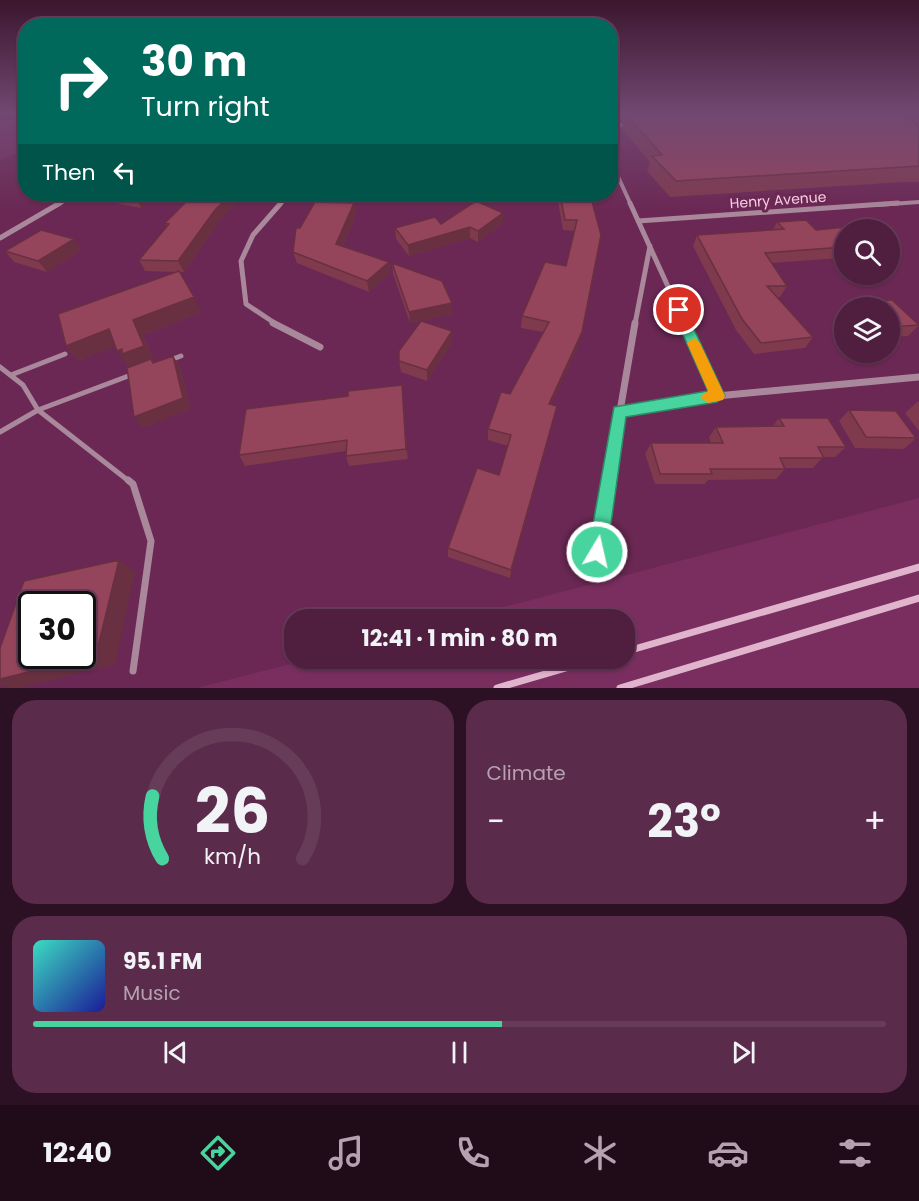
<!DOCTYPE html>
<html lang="en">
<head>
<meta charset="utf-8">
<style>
  :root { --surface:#501e3f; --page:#5a2b4a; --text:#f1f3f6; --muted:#b4a2b0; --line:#673c59; --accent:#47d49e }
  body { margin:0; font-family:Poppins,sans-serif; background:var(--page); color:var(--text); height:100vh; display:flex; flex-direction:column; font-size:22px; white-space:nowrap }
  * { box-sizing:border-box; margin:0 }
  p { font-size:20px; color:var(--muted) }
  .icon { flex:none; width:33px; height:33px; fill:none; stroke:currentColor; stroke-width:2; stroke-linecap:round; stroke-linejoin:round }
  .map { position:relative; height:688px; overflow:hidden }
  .panel { display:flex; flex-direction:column; gap:12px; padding:12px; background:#2c1023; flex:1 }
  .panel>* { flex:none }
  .hud { position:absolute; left:18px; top:18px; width:600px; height:183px; border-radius:24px; box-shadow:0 2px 4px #0004,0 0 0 2px var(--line); background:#00695c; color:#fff; overflow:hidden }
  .buttons { position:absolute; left:834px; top:219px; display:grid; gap:12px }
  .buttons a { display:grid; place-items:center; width:66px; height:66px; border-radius:50%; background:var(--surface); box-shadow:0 2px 4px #0004,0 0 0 2px var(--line); font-size:30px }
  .speed { position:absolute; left:18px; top:591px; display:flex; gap:12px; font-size:30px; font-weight:700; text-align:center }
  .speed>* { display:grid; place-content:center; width:78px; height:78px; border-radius:50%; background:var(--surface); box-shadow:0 2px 4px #0004,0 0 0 2px var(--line); line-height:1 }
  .speed .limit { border:3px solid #111; border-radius:9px; background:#fff; color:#111 }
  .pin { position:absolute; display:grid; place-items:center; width:51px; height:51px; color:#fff; margin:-26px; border:3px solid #fff; border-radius:50%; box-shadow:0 2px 6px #0007 }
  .me { position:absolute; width:66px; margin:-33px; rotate:9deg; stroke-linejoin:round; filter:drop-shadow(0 0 4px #0008) }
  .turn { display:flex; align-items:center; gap:21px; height:126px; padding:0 24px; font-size:27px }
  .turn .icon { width:78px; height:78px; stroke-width:2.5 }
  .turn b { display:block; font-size:42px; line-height:51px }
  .then { display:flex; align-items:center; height:57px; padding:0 24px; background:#0003; gap:12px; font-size:22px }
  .big { font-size:45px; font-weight:700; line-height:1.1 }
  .panel .widget { flex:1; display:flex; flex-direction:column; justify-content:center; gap:9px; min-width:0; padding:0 21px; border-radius:24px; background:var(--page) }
  .panel .dial { align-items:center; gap:0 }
  .dial svg { height:156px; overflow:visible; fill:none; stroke:var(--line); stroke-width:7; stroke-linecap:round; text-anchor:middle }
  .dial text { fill:var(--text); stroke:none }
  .song { display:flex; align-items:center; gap:18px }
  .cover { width:72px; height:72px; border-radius:9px; background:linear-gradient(135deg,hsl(170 70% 55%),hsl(240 70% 35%)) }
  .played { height:6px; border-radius:3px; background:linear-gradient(90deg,var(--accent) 55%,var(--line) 55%) }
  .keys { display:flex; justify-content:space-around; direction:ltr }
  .heat { display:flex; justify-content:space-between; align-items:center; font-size:33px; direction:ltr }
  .panel .tiles { flex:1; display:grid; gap:12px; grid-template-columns:1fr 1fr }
  .widget:last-child { grid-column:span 2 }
  .trip { position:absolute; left:284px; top:609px; width:351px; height:60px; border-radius:24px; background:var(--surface); box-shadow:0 2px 4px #0004,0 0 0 2px var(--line); font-weight:700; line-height:60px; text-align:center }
  .dock { display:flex; height:96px; justify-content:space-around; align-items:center; background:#200c19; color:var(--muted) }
  .dock .icon { width:42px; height:42px }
  .dock .on { color:var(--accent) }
  .dock b { font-size:27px; color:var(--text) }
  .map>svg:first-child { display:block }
</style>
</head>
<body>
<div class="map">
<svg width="919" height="688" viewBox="0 0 919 688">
  <rect width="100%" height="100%" fill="#6b2854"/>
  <path fill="#792e5f" d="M0,114H25V150L0,160Z
    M919,498V688H197L310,659L624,658V620L458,619Z"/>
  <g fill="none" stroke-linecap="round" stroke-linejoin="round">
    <path stroke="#aa889b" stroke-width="5" d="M170,360L181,356
      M0,367L23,385L38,410L130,482
      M11,375L65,354
      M0,432L38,410L131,375"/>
    <path stroke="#aa889b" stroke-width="7" d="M128,480L133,484L151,541L133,671"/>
    <path stroke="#aa889b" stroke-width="4" d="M610,125H631
      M610,159L631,205
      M390,194L417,195
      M57,205L76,194
      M279,205L289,194
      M876,205L919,202"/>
    <path stroke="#aa889b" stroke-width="5" d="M630,203L685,324
      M638,221L898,203
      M0,238L60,203
      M276,324L246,304L241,261L253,235L281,203
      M635,324L650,246"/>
    <path stroke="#aa889b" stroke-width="7" d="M273,323L320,347
      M684,323L717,396
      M619,412L717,396L919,377
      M608,482L635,323"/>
    <path stroke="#aa889b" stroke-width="9" d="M594,576L609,480"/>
    <path stroke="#e1b4ce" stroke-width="7" d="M624,652L919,567
      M497,688L600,658
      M620,688L919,598"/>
  </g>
  <path fill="#7f3a4e" d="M614,114H919V182H904L670,197L647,171L650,162L622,129L624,120L617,121Z
    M105,194H161L141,208L110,202Z
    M194,194H244L220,220L184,272H180L201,312L143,335L154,361H153V362L173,356L180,367L190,409L142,428L131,366L130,365L128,366L115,346L78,361L66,346L175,272L145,271L139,260L167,226L165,223Z
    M550,194H590L579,344L551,404L557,406L554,417L510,578L448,557V548L499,475L508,446L488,440V429L510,394L543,332L521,328L522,316L566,266L574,231L563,230L557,196H550Z
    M354,203L356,214L343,246L389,262L390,273L369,292L297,263L293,252L300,228Z
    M777,222L816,230L868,225L865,230H844V253L841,258L771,263L787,286L780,297H777L813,337L805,348L754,354L736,330L693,246L697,235L773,230Z
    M503,223L478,242L470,238L409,256L396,239L395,228L441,224Z
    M81,250L47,272L14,262L5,251Z
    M392,263L452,303V314L410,323L393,274Z
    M892,300L919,325L908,336L890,337V308H853L857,302Z
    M452,331V342L427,381L401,372L399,361Z
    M402,385L408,459L349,466L346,456V451L245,466L239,455L348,396Z
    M917,402H919V431L905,413Z
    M849,410L916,438L904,449L855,448L839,421Z
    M779,418L846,447L835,457H823L813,468H785V469L776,479L708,480L705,484H655L645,454L651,443H711L709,437L716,427L773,426Z"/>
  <path fill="#683040" d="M0,114H26V115L0,123Z
    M141,194H161L141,208L136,197Z
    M231,194H244L220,220L184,272L178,261L215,210Z
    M354,203L356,214L339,255L336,244Z
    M503,213V223L478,242V231Z
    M470,227V238L409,256L408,245Z
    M74,239L81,250L47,272L38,261Z
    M389,262L390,273L369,292L367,281Z
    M194,297L201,312L143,335L154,361H153L158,370L133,369L130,365L128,366L117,351L133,320Z
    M452,303V314L410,323L409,312Z
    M109,329L120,344L78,361L66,346Z
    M452,331V342L427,381V370Z
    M582,332L579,344L546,415L549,404Z
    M173,356L180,367L190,409L142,428L134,417Z
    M402,385L403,396L408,459L406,449Z
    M557,406L554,417L510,578L511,570Z
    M119,560L135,572L115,664L19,688H10L0,685V679Z"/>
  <path fill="#94445b" stroke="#683040" stroke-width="1.5" fill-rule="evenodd" d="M626,114H900L919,126V166L676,181L652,156L662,155Z
    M913,114H919V118Z
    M115,194H141L136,197Z
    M194,194H231L215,210L178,261L139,260L169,224L165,223Z
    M560,194H590L601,235L582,332L549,404L557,406L511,570L448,548L477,468L499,475L511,435L488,429L501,392L510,394L549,322L522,316L545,262L566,266L577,220H565Z
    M476,201L503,213L478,231L470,227L408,245L395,228L435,217L441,224Z
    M315,202L354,203L336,244L389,262L367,281L293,252L296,228H300Z
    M806,220L816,230L868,225L864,230H844V247L765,253L787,286H767L813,337L761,343L742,319L697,235L784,229L777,222Z
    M41,230L74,239L38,261L5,251Z
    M392,263L442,281L452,303L409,312Z
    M179,271L194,297L133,320L144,346L122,354V349L117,351L109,329L66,346L58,314Z
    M892,300L919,325L890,327V308H862L857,302Z
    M421,321L452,331L427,370L399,361V351Z
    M173,356L183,398L134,417L127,368L151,359L153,363Z
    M402,385L406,449L346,456L347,440L239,455L246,409L348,396V391Z
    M849,410L896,411L916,438L866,437Z
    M779,418H828L846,447H818L824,458H780L785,469H710L712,474H660L651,443H723L716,427L784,426Z
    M119,560L96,655L0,679V648L24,581ZM32,604H82V656H32Z"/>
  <linearGradient id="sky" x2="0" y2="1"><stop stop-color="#3b162e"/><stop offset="0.54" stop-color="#714872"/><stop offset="1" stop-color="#714872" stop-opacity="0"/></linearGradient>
  <rect width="919" height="210" fill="url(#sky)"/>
  <path fill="#47d49e" stroke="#2e8a67" stroke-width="1.5" d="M679,306L685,310L725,396L717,402L626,417L607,552L604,559L597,562L591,559L588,552L614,407L708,391L672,310Z"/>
  <path fill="#f59e0b" d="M694,338L700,343L725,396L723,400L708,403L700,397L708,391L687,343Z"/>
  <g text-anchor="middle" stroke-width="6" stroke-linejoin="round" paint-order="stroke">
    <g font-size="14" fill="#f6cde4" stroke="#6b2854">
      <text transform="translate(778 200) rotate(-4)" y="5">Henry Avenue</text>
    </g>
  </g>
</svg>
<div class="buttons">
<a><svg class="icon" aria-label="search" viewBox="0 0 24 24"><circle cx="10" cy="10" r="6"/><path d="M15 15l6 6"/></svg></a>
<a><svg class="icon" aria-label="layers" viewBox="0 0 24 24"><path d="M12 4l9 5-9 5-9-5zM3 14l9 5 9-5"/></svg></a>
</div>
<div class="speed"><div class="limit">30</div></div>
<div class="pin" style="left:679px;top:310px;background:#d93025"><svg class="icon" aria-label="arrive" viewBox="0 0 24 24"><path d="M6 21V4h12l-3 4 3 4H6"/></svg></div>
<svg class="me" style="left:597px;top:552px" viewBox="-20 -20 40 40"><circle r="17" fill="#47d49e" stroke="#fff" stroke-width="3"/><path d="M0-11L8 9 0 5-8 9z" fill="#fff"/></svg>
<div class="trip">12:41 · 1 min · 80 m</div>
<div class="hud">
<div class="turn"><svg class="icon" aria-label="right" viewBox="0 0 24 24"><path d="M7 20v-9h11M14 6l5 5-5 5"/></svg><div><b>30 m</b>Turn right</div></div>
<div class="then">Then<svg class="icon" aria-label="left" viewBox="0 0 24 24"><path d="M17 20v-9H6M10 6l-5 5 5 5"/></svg></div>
</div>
</div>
<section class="panel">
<div class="tiles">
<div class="widget dial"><svg viewBox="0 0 100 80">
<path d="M14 69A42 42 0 1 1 86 69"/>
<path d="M14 69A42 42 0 0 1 9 37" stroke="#47d49e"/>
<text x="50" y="56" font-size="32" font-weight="700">26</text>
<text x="50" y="72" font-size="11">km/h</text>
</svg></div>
<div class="widget"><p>Climate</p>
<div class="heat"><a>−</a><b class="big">23°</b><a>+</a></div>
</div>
<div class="widget">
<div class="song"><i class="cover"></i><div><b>95.1 FM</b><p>Music</p></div></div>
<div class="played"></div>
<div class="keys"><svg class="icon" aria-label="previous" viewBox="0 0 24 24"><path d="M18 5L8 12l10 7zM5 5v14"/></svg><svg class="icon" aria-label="pause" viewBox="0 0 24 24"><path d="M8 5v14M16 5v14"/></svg><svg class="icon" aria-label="next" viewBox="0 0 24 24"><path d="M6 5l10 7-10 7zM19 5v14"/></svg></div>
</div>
</div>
</section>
<nav class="dock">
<b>12:40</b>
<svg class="icon on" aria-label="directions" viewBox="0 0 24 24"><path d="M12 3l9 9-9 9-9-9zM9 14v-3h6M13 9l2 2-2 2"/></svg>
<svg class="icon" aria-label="music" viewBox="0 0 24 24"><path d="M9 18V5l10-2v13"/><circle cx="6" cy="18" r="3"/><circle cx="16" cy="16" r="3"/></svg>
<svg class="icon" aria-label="phone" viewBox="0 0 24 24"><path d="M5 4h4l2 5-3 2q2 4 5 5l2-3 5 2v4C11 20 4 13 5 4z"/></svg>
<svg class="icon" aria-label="climate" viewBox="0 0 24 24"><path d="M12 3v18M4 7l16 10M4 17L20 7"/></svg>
<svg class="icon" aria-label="car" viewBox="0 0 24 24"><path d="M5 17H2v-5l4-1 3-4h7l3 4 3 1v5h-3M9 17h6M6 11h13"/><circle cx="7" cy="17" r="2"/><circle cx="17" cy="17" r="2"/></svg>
<svg class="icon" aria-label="filters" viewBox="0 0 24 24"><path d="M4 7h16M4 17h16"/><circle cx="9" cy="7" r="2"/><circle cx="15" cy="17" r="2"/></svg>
</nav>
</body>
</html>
